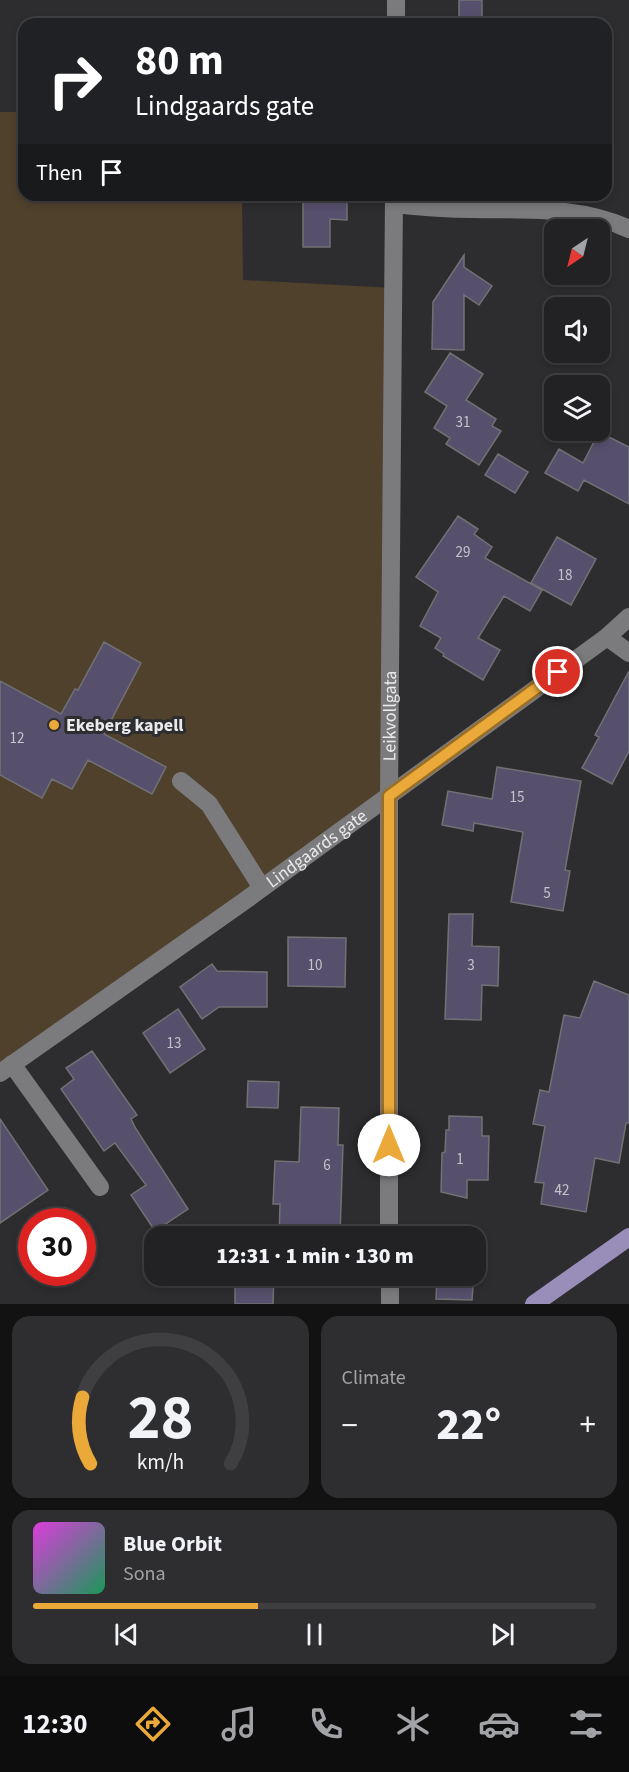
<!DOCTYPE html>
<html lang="en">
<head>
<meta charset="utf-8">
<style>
  :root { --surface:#222123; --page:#2e2e30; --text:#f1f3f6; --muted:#a2a3a6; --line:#3f3e41; --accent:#eba93a }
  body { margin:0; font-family:"Source Sans 3",sans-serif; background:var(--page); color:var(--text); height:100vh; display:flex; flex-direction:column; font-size:22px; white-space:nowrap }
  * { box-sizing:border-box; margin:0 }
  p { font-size:20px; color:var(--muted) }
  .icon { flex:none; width:33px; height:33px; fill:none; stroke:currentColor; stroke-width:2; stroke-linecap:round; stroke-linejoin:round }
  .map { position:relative; height:1304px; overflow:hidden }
  .side { display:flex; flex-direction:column; gap:12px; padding:12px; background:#131213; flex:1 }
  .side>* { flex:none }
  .hud { position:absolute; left:18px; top:18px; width:594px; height:183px; border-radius:18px; box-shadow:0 3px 9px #0003,0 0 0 2px var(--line); background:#202124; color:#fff; overflow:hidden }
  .needle { width:39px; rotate:215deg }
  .tools { position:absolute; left:544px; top:219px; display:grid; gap:12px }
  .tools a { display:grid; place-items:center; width:66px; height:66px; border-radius:12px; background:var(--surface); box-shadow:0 3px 9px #0003,0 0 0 2px var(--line); font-size:30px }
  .speed { position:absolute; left:18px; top:1208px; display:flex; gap:12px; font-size:30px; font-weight:700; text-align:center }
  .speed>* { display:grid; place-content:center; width:78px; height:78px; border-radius:50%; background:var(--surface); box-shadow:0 3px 9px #0003,0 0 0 2px var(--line); line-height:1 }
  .speed .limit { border:9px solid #d22; background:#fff; color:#111 }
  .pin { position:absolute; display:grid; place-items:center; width:51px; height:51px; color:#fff; margin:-26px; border:3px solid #fff; border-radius:50%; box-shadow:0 2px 6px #0007 }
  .me { position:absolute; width:66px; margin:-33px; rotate:0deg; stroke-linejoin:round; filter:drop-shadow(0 0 4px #0008) }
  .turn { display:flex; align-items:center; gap:21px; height:126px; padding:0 18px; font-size:27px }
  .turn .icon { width:78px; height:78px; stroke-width:2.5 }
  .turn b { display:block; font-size:42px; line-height:51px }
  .then { display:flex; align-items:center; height:57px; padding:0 18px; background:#0003; gap:12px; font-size:22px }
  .big { font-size:45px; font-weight:800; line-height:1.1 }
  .side .widget { flex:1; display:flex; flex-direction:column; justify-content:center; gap:9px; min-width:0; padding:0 21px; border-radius:18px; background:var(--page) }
  .side .dial { align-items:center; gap:0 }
  .dial svg { height:156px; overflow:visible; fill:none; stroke:var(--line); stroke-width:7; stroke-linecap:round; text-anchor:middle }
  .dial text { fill:var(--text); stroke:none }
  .song { display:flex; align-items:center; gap:18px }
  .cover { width:72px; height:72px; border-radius:9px; background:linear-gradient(135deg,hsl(300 70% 55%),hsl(150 70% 35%)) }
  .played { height:6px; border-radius:3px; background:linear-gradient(90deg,var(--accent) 40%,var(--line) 40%) }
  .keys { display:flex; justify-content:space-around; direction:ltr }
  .heat { display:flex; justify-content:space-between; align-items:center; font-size:33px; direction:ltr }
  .side .tiles { flex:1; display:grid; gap:12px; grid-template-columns:1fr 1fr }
  .widget:last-child { grid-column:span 2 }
  .trip { position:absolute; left:144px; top:1226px; width:342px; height:60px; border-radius:18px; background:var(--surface); box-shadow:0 3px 9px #0003,0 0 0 2px var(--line); font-weight:800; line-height:60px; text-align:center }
  .dock { display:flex; height:96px; justify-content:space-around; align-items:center; background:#0e0d0e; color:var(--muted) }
  .dock .icon { width:42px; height:42px }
  .dock .active { color:var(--accent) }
  .dock b { font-size:27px; color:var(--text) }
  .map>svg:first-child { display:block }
</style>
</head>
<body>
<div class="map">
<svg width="629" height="1304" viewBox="0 0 629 1304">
  <rect width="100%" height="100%" fill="#2d2c2f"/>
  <path fill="#50412d" d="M0,112H24V195H242L243,280L394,288L389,796L0,1074Z"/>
  <path fill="#57506d" stroke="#717174" stroke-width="1.5" d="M459,0H482V24H459Z
    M303,195H347V220L330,219V247H303Z
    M464,255V267L492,286L479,305L464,295V350L432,349L433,302Z
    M450,353L483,374L466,400L496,419L492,426L501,431L479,465L446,444L450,438L434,428L447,406L425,392Z
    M599,432L629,447V504L584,480L578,491L545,473L559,449L583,463Z
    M498,454L528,472L515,493L485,475Z
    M458,516L478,529L474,534L492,547L485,558L542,590L530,611L504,596L478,638L500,650L483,680L443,656L444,654L435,648L441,638L420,626L438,592L416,577Z
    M557,537L596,559L571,605L531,583Z
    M104,642L141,663L104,734L166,767L152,794L88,760L72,789L52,779L42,798L0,775V681L61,714L75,689L78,690Z
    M629,671V751L612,784L582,768L599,737L595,735Z
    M497,767L581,781L565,870L570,871L563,911L511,902L523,832L474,823L473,831L442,825L448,791L492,799Z
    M449,914H473L472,946L499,947L498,986L482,985L481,1020L445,1019Z
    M288,937L346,938L345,987L288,986Z
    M212,964L217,971L267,972V1007H219L202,1019L180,987Z
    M594,981L629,995V1123H626L619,1163L595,1158L586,1212L541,1204L544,1183L535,1182L545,1126L533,1124L540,1090L549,1092L564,1015L580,1018Z
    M178,1009L205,1049L170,1073L143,1033Z
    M92,1051L137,1115L131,1119L136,1129L188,1209L155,1231L131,1195L146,1185L115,1143L104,1151L61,1089L74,1079L66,1068Z
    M248,1081L279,1082L278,1108L247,1107Z
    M301,1107L339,1108L338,1145H343L340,1236H279L280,1204H273L275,1161L299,1162Z
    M449,1116L482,1117V1136H489L488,1180H467V1198L441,1192L442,1153L445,1152L446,1130H449Z
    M0,1119L48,1190L0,1223Z
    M247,1275H274L273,1304H235V1280H247Z
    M278,1275H339V1278L278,1277Z
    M437,1275H474L472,1300L436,1299Z"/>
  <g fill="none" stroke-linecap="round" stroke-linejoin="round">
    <g stroke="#7b7b7e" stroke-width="18">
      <path d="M396,24V0"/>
      <path d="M394,204C421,207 447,209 473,209C526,210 580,206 629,229"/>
      <path d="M607,637L629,653"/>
      <path d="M181,781L209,804L262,888"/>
      <path d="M12,1064L100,1187"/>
      <path id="s1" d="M0,1073L243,902L607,637L629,617"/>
      <path id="s2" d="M389,1236V796L394,195"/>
      <path d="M390,1275V1304"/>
    </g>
    <path stroke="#998eb9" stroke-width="18" d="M534,1304L629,1237"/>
  </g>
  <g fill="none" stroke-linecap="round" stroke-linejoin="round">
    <defs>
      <path id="route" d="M389,1145V796L558,672"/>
    </defs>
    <use href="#route" stroke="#996e26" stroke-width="15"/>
    <use href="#route" stroke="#eba93a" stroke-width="10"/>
  </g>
  <circle fill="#eba93a" stroke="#2d2c2f" stroke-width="2" cx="54" cy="725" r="6"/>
  <g text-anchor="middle" stroke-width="6" stroke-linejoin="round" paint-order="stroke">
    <g font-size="15" fill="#c5c4cc">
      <text x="463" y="427">31</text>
      <text x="463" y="557">29</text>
      <text x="565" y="580">18</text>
      <text x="17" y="743">12</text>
      <text x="517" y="802">15</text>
      <text x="547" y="898">5</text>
      <text x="315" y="970">10</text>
      <text x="471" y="970">3</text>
      <text x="174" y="1048">13</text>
      <text x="460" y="1164">1</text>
      <text x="327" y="1170">6</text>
      <text x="562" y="1195">42</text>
    </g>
    <g font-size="18" fill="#eaeaec" stroke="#2d2c2f">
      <text dy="6" stroke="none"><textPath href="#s2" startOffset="520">Leikvollgata</textPath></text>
      <text dy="6" stroke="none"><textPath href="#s1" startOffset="388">Lindgaards gate</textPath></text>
    </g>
    <g font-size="18" font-weight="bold" fill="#eaeaec" stroke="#2d2c2f" text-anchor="start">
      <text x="66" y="731">Ekeberg kapell</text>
    </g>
  </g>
</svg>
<div class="tools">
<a><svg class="needle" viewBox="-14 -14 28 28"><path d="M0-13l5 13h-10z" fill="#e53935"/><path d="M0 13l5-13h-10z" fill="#a2a3a6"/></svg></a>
<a><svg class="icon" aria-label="sound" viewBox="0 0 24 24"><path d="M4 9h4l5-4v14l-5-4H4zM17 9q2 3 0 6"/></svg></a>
<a><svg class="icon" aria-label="layers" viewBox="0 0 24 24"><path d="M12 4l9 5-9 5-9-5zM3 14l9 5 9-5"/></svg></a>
</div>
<div class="speed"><div class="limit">30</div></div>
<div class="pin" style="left:558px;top:672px;background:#d93025"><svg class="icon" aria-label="arrive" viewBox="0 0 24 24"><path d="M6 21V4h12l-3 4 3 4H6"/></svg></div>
<svg class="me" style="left:389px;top:1145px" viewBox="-20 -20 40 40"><circle r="19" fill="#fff"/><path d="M0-13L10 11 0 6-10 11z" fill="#eba93a"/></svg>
<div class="trip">12:31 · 1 min · 130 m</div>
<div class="hud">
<div class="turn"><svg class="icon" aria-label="right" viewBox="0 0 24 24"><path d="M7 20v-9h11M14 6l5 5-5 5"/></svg><div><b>80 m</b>Lindgaards gate</div></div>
<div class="then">Then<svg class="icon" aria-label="arrive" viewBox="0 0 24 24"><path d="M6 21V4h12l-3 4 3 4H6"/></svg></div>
</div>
</div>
<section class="side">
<div class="tiles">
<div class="widget dial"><svg viewBox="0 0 100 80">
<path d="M14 69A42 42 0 1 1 86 69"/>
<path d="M14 69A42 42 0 0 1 10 35" stroke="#eba93a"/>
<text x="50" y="56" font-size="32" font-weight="700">28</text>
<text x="50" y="72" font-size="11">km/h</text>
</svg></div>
<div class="widget"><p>Climate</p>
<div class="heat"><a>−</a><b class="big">22°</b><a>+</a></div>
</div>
<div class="widget">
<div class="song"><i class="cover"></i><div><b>Blue Orbit</b><p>Sona</p></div></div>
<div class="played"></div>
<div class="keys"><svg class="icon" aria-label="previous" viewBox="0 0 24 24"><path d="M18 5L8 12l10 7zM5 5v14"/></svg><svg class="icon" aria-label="pause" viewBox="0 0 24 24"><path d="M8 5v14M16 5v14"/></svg><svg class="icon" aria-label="next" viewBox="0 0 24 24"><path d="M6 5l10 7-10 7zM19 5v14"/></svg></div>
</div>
</div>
</section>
<nav class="dock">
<b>12:30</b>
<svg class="icon active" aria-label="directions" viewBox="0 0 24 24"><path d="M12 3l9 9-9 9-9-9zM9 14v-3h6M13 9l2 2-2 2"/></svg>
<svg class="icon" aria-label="music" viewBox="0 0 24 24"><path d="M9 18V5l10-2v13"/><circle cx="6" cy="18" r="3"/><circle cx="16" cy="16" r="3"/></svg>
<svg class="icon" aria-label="phone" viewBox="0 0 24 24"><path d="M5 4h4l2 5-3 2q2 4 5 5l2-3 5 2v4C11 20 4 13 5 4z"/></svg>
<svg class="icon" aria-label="climate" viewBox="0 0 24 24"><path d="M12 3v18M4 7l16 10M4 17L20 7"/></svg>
<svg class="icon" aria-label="car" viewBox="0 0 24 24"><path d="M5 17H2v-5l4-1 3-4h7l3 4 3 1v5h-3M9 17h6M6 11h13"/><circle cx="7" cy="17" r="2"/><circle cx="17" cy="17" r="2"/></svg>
<svg class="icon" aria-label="filters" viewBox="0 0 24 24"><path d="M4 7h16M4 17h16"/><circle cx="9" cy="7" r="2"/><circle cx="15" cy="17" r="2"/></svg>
</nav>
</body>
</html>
